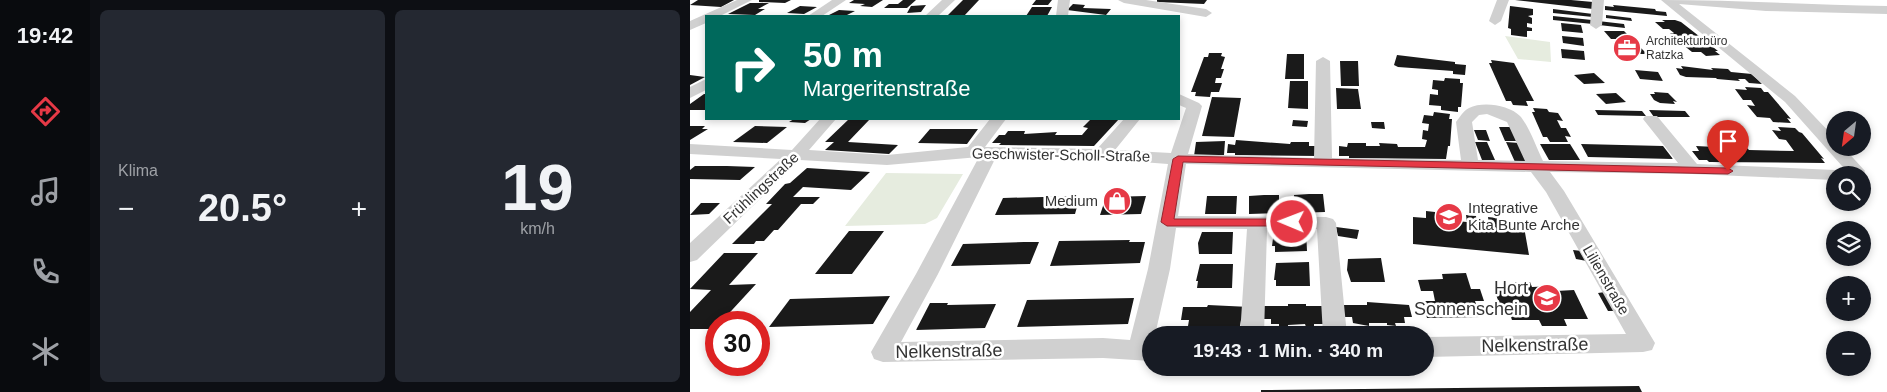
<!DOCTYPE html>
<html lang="de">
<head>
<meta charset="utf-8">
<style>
  :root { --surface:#171b24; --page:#242831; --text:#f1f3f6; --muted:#9ea1a6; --accent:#e63946 }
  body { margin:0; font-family:Helvetica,sans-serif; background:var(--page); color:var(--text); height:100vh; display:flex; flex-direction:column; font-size:19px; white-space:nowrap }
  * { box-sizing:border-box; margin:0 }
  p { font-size:16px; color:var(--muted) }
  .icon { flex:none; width:28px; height:28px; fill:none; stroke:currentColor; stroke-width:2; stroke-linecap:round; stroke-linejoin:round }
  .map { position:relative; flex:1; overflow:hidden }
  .panel { display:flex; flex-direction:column; gap:10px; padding:10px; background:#0d0f14; width:600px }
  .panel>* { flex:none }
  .banner { position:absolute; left:15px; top:15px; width:475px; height:105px; border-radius:0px; box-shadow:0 2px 8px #0003; background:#00695c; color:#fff; overflow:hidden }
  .needle { width:32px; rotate:209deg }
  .buttons { position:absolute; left:1136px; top:111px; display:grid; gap:10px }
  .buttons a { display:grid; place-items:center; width:45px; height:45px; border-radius:50%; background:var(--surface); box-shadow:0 2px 8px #0003; font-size:25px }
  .speed { position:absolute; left:15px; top:311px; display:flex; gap:10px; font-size:25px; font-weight:700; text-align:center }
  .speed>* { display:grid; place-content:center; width:65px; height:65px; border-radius:50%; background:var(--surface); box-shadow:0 2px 8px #0003; line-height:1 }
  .speed .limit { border:8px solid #d22; background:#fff; color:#111 }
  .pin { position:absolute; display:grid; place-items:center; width:42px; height:42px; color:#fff; margin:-51px -21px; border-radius:50% 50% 50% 0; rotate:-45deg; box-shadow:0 0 5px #0007 }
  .pin .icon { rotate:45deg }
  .me { position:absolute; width:55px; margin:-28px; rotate:271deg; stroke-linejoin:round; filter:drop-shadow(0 0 4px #0008) }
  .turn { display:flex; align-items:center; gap:18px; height:105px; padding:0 15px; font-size:22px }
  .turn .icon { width:65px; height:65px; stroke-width:2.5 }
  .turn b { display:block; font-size:35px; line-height:42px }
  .big { font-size:38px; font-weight:800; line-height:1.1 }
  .panel .widget { flex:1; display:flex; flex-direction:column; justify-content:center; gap:8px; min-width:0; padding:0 18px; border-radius:8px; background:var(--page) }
  .panel .dial { align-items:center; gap:0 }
  .dial b { font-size:65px; line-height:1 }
  .heat { display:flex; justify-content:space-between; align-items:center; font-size:28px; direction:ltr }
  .panel .tiles { flex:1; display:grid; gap:10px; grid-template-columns:repeat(2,1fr) }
  .trip { position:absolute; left:452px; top:326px; width:292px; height:50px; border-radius:25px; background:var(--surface); box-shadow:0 2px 8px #0003; font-weight:800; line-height:50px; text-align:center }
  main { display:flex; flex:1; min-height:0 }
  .tabs { display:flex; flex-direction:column; width:90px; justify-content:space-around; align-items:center; background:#090b0e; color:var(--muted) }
  .tabs .icon { width:35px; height:35px }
  .tabs .on { color:var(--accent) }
  .tabs b { font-size:22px; color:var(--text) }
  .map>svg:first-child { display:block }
</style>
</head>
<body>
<main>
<nav class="tabs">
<b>19:42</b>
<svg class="icon on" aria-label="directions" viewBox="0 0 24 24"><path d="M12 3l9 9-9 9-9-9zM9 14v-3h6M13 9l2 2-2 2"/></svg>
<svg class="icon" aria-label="music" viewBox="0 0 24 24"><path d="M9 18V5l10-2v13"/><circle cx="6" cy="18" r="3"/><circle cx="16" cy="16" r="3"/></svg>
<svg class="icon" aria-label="phone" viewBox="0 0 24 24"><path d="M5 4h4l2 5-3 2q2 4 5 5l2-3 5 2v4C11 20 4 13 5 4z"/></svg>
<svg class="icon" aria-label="climate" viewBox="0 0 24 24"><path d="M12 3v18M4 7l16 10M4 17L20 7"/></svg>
</nav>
<section class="panel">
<div class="tiles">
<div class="widget"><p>Klima</p>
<div class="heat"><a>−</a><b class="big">20.5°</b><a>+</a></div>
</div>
<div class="widget dial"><b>19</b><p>km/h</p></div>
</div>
</section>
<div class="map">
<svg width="1197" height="392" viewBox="0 0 1197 392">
  <rect width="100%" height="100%" fill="#fff"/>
  <path fill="#e6ecdf" d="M815,36L860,42L861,62L828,59Z
    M196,173L273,174L247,218L235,224L155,226Z"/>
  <path fill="#1a1a1a" d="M8,0H44L31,7L0,5Z
    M69,0H101L95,3L69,2Z
    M164,0H193L182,7L170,6L175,4L159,3Z
    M213,0H226L217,8H194L199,4H208Z
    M273,0H289L274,16H257Z
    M346,0H362L358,5H342Z
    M467,0H517L514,4L467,2Z
    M825,0H881L903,2V9Z
    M60,3H79L68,9H75L65,15L38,14Z
    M383,4L395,5L393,8L421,9L416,15L377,10Z
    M236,5L231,12L217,13L221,6Z
    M923,5L965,9L966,11L976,12L977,16L915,10V6L924,7Z
    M110,6L127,7L114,14L97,13Z
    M820,6L843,9V15L838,16L842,18V24L837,23V27L842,28V31H837V37L821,35V29L818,28Z
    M342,7H362L357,16H336Z
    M863,9L903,14V17L863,13Z
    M149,10L165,11L155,16H137Z
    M916,15L941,18L942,21L916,18Z
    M863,16L902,20L903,24L863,20Z
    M972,20H985L991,22L1028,51H1025L1030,55L1016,56L1011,52H1002L992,44H998L992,40H989L980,33H984L979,29H973L965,22H975Z
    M908,21L934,24L935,28L909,25Z
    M871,23L891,25L893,33L872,31Z
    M914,31H934L942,39H921Z
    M872,36L893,38L894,46L873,43Z
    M931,47H950L957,54H938Z
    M871,49L894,51L895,60L872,58Z
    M519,53H532L531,56L535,57L531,69H534L531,78H526L525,83H532L529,92H521L520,97L505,96L506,92H501L514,57H518Z
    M597,54H614V79H595Z
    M707,55L765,62V64L776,65L775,75L763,74V71L708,67L704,65Z
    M801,60L824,63L844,101H836L838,106L823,105L821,101H816L799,63H802Z
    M650,61H668L669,86H651Z
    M991,66L1023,70L1021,68L1038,69L1041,72L1062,74L1072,84L1059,83L1055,79H1048L1050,81L1027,79L1026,78L996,77L990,75L986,68L993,69Z
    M945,70L968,72L973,81L950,79Z
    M904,73L915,83L894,84L884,75Z
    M0,75L15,77L0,85Z
    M755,78L770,79V83H773L771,107H768V112L751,110V106L739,105L740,94L748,95V90L742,89L743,80L754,81Z
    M600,81H618V109L598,108Z
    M1055,87L1071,88L1074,92H1078L1101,119L1097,118L1101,123L1083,122L1080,118L1067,117L1057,105L1065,106L1061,100H1053L1045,89L1057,90Z
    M646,88L668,89L671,109H647Z
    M964,92L978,93L987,102L983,101L985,104L970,103L964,100L960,94H965Z
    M926,93L936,102L916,104L906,94Z
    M14,94H16V110H0V104Z
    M522,97L551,98L544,137L512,136Z
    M843,108L857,109L859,112L868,113L873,121L867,120L871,128H876L881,137L875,136L878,142H860L857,137H853L842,112H845Z
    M905,110L952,111L956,116L908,115Z
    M959,110L995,111L1000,117H964Z
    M744,112L760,114L759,119H762L760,146H758L756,159L659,158V156H649V146L657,147L658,143H676V146H690L689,143L707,144L708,147H735L737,140L732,139L733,130L738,131L739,124L732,123L734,115L743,116Z
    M104,119H121L115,123L99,122Z
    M159,119H180L158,142L208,145L199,154L135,150L144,142H135Z
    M401,119H429L404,146L309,145L311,143H302L309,135H315L318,131H335L334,134L367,132L365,135H392L398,128L393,127Z
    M603,120L618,121L617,127L602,126Z
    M681,122H694L695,129L682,128Z
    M0,126H15L12,129H18L0,140Z
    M65,126L97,127L77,143L43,142Z
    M809,127H821L828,141H815Z
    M1088,127L1105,128L1109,132L1112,133L1134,159L1131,158L1135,163L1019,162L1017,160H1009L1002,151H1009L1006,146L1025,147L1027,149L1040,150L1038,147L1057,148L1059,150L1104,151L1096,140L1089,139L1082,130L1091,131Z
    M240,129H288L277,144L228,143Z
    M784,130H796L800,141L788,140Z
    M546,140L600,144L601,142H619V146H629V156L545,155V153H537L538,144L545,145Z
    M535,141L534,155L504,156L506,142Z
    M785,142H797L805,160H792Z
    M816,142L829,143L838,162H825Z
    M850,144H880L890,160H859Z
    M891,144L973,146L983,159L898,157Z
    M5,166H37L65,167L50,180L0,179V170Z
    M117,168L180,172L161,190L113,187L103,197H130L123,204H111L88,230H84L74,241H66L64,244H42L82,204H76L95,184L100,183Z
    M619,194H633L635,212L605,213L604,195Z
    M574,195H589V213L559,214V196Z
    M390,196L385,214L305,215L313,198Z
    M456,196L451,214L410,215L416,197Z
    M517,196H547L546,214H515Z
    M11,203H30L19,214L0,215Z
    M736,211L745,212V219L756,220V213L766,214V221L777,222L776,215L786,216L787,223L799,224L798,217L807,218L808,225L834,227L839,255L723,244V217L736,218Z
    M646,227L669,230L667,239L648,236Z
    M616,230L617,251L585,252V246H582L584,231Z
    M159,231H194L162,274H125Z
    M512,232H543L542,254H509L508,243Z
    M440,240L439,242H455L450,263L360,266L369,241Z
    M334,242H349L340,264L261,266L273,244Z
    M883,250L892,251L897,261L886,259Z
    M34,253H68L39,285L66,284L31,322H26L25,329H0V312L21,290L0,289Z
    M691,258L695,282H661L657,270L658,259Z
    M619,262L620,286H586V280H584L586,263Z
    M510,264H543L542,288H507L508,281H506Z
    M776,273L781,289H790L794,301H785L790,317L737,318L733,301H745L743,291H731L728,280L753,279L752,274Z
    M819,282H840L842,287L864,286L866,291L884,290L898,319H874L877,326H852L849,320H822L817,306H810L803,286H821Z
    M915,292L926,311H918L908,293Z
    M200,296L183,324L79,327L100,299Z
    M444,298L438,324L327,327L337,300Z
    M677,302L719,305L722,317H714L715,323H705L706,326L697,325V323H679V326L663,323L662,317H654L653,305H677Z
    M240,303H258L257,305L306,304L295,328L226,330Z
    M598,304H616V306H640L633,324H624V327H616L615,324L598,325V327H589V324H581V319H573L574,306H598Z
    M518,305L560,307L559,320H551L550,326H541V328H532V326H514V329L498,326L499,320H491L493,307H517Z
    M949,386L952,392H571V390Z"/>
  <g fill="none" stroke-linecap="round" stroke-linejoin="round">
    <path fill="#d0d0d0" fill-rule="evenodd" d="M47,0H62L30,16H16V23L0,30V21Z
      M142,0H156L132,16H118Z
      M252,0H265L248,16H235Z
      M368,0H380L378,16H366Z
      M428,0H456L516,9L522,13L516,17L434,3Z
      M807,0H819L811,21L805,25L799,21Z
      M902,0H914L912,25L906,29L900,25Z
      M971,0C1047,0 1122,5 1197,6V14L1076,11L989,4L1105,96L1145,138V148H1154L1175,171L1172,175H1160L1095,102Z
      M633,57L640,61L642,158L771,160L766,122C770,117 773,111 779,108C793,101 819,105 830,116C839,126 847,149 853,161L988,163L953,119L955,116H967L1007,164L1145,170L1151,171L1154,175H1145V180L1002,174L860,172L874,191L965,343L962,350L953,352L736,357V337L936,334L856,192L841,172L496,164L488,216L636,217L643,219L646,223L657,335H633L627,229H577L574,335H550L557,229L486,228L480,269L465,335H461V361L413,358L193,362L184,359L181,352L226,274L289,157L197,165L110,160L7,260L0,262V243L91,159L0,154V144L102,150L130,119H146L119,150L197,155L278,147L300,119H316L295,147L407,149L434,119H450L425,150L481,153L496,108L489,105V94L509,103L512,106L498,154L624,158L626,61ZM797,114L817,122L835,161L788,160L782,122L789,115ZM306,157L412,159L478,164L458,269L440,340L413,338L211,342L248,274Z
      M16,79V90L0,98V87Z"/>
  </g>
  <path fill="#e63946" stroke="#96252e" d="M488,156L1038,168L1043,171L1038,174L493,162L484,219H602L608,222L602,226H477L471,222L483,159Z"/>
  <defs>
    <symbol id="office-disc" viewBox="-11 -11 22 22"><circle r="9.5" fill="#e63946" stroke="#fff"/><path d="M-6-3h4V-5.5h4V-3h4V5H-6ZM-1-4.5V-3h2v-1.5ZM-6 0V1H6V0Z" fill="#fff"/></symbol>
    <symbol id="shop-disc" viewBox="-11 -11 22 22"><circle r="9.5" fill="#e63946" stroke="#fff"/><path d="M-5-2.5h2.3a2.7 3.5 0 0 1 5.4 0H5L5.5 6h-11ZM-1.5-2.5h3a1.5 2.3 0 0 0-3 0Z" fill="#fff"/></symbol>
    <symbol id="school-disc" viewBox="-11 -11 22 22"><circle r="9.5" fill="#e63946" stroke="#fff"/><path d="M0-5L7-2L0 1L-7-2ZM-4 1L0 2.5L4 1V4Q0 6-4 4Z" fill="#fff"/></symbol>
  </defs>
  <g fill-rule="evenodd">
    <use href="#office-disc" x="921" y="32" width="32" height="32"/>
    <use href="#shop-disc" x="411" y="185" width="32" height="32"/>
    <use href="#school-disc" x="743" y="201" width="32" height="32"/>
    <use href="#school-disc" x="841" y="282" width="32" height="32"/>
  </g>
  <g text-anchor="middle" stroke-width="5" stroke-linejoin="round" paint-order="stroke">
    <g font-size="12" fill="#333" stroke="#fff" text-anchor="start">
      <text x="956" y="45">Architekturbüro<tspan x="956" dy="14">Ratzka</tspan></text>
    </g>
    <g font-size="15" fill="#333" stroke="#fff">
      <text transform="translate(371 155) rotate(1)" y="5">Geschwister-Scholl-Straße</text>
      <text transform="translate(71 188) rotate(-43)" y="5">Frühlingstraße</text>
      <text transform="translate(916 280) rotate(60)" y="5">Lilienstraße</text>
    </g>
    <g font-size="15" fill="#333" stroke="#fff" text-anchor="end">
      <text x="408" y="206">Medium</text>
      <text x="778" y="213" text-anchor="start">Integrative<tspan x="778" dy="17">Kita Bunte Arche</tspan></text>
    </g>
    <g font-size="18" fill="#333" stroke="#fff" text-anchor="end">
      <text x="838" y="294">Hort<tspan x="838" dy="21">Sonnenschein</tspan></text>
    </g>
    <g font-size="18" fill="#333" stroke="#fff">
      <text transform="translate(845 345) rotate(-1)" y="6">Nelkenstraße</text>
      <text transform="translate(259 351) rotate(-1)" y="6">Nelkenstraße</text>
    </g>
  </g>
</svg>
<div class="buttons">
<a><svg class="needle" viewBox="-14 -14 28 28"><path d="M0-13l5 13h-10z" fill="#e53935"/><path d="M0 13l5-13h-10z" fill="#9ea1a6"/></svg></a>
<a><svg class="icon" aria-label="search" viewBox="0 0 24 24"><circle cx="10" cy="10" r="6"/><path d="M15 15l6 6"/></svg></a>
<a><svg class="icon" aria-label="layers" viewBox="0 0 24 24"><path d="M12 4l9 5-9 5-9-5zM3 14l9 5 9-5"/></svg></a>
<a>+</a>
<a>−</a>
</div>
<div class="speed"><div class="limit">30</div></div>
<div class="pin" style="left:1038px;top:171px;background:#d93025"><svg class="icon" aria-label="arrive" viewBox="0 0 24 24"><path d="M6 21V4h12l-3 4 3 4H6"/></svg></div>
<svg class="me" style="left:602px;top:222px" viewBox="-20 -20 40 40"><circle r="17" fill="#e63946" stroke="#fff" stroke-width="3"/><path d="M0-11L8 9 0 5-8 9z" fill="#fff"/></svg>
<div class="trip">19:43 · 1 Min. · 340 m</div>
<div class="banner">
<div class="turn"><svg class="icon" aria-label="right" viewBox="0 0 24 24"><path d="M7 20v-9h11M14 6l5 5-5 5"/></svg><div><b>50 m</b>Margeritenstraße</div></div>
</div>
</div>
</main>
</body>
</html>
